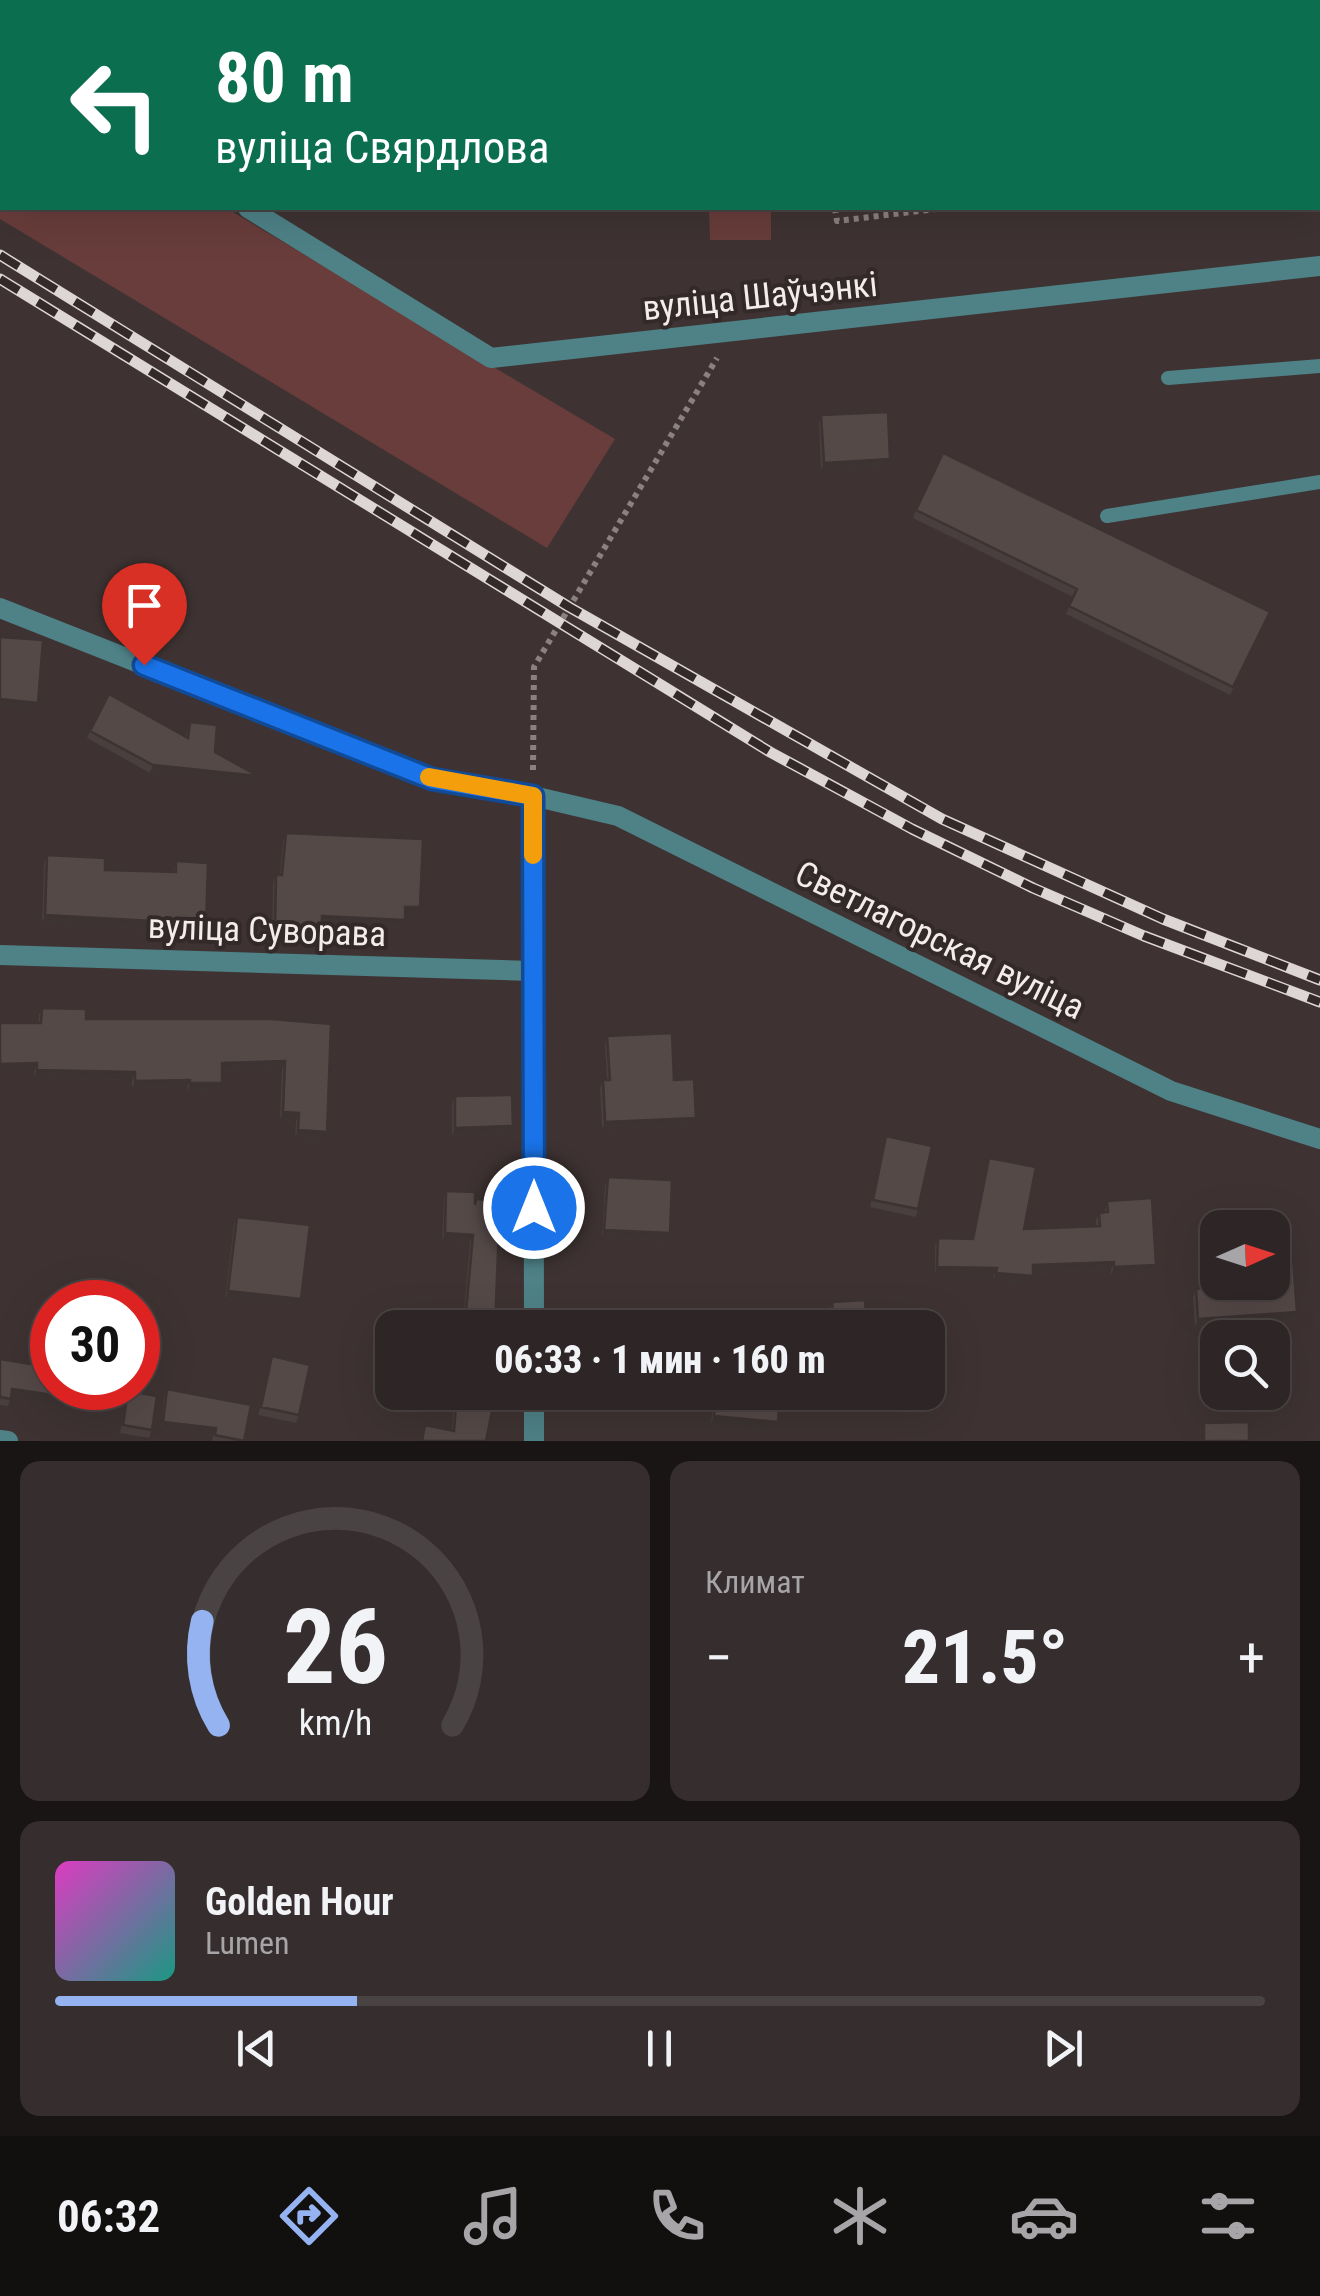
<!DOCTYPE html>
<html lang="ru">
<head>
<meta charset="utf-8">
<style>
  :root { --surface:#2e2626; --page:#362e2e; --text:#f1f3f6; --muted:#a7a5a7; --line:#494343; --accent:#95b2f1 }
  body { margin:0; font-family:"Roboto Condensed",sans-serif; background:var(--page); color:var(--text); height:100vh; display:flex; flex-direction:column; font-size:38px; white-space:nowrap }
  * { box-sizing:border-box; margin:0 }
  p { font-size:32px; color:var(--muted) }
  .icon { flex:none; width:55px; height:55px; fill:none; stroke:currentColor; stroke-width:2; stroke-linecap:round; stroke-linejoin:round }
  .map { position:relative; height:1441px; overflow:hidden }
  .panel { display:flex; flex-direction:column; gap:20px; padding:20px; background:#191515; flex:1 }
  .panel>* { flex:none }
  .top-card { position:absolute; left:0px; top:0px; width:1320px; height:210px; box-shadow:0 10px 40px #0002,0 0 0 2px var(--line); background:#0b6e4f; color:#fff; overflow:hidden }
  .needle { width:65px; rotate:87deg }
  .fabs { position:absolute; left:1200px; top:1210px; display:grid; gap:20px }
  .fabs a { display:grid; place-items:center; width:90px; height:90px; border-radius:20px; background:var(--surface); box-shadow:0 10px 40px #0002,0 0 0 2px var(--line); font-size:50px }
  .speed { position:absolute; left:30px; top:1280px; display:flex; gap:20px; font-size:50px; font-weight:700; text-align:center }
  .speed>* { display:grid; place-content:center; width:130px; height:130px; border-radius:50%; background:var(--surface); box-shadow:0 10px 40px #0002,0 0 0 2px var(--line); line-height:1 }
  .speed .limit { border:15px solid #d22; background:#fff; color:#111 }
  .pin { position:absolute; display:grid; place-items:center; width:85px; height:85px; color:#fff; margin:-102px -42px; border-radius:50% 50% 50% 0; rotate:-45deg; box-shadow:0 0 10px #0007 }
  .pin .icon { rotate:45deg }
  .me { position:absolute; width:110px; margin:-55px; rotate:0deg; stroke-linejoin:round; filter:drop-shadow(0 0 8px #0008) }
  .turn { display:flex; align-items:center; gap:35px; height:210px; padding:0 50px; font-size:45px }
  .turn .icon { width:130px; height:130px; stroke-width:2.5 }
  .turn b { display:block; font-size:70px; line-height:85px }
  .big { font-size:75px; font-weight:800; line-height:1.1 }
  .panel .card { flex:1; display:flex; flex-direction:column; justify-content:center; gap:15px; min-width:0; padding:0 35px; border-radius:20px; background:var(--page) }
  .panel .dial { align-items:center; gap:0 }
  .dial svg { height:260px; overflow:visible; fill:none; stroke:var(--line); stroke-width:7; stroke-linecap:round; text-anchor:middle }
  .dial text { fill:var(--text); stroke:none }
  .song { display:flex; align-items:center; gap:30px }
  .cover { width:120px; height:120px; border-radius:15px; background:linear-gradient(135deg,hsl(310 70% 55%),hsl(170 70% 35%)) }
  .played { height:10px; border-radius:5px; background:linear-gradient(90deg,var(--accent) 25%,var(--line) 25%) }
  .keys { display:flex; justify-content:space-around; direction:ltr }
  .heat { display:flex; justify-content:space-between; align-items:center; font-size:55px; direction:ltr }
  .panel .tiles { flex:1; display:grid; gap:20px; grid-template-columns:1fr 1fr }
  .card:last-child { grid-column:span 2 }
  .trip { position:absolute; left:375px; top:1310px; width:570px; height:100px; border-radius:20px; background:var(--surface); box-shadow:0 10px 40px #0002,0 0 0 2px var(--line); font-weight:800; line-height:100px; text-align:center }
  .tabs { display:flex; height:160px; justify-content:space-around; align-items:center; background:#120f0f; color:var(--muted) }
  .tabs .icon { width:70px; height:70px }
  .tabs .selected { color:var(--accent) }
  .tabs b { font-size:45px; color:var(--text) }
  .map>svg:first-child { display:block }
</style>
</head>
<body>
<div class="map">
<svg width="1320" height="1441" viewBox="0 0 1320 1441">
  <rect width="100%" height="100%" fill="#3e3332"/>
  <path fill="#683d3b" d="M190,0H630V2H190Z
    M0,70L2,208H226L615,439L547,548L0,219Z
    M709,208H771V240H710Z"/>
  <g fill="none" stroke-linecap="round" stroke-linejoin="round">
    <path stroke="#8b8180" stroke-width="6" stroke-dasharray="5 5" stroke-linecap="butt" d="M818,0V2
      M835,208L837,221L944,208
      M533,770L534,667L717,358"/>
    <path stroke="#4e8287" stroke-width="14" d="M1168,378L1320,366
      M1107,516L1320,482"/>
    <path stroke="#4e8287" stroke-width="20" d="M0,53L2,55
      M248,208L491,358L1320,266
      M0,608L432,779L533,796L618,816L1171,1091L1320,1139
      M533,796L534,1328
      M0,955L532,971
      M534,1392V1441
      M0,1440L8,1441"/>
    <defs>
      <path id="rail" d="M0,255L569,607L942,819L1163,919L1320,980
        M0,279L770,752L912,829L1033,888L1144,936L1320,1002"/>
    </defs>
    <use href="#rail" stroke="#ddd6d5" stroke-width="11"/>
    <use href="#rail" stroke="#332928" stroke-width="8" stroke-dasharray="22" stroke-linecap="butt"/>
  </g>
  <path fill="#493f3e" d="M821,415L890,459L888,467L821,470L819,423Z
    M916,510L1267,620L1230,695L1066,614L1073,597L913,518Z
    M190,722L215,752L255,783L150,773L87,738L90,731L186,736Z
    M286,833L420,907L417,915L405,914L402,928L322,924L319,939L272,938L273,883L276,875H280L283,841Z
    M47,855L105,870L173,872L176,861L206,924L204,932L42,923L44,863Z
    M42,1008L86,1019H271L324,1139L295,1138L296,1121L280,1120L282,1069L222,1071L220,1090L187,1091V1087L132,1088V1080L34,1077L39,1015Z
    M607,1036L674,1080L696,1118L693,1125L602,1129L600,1088L603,1080H607L605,1044Z
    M455,1096L510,1133L452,1136V1104Z
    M886,1136L918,1209L916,1217L870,1207Z
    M989,1158L1024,1229L1096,1226V1220L1099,1213L1105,1212L1107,1201L1153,1273L1111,1275V1270L1033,1273L1030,1284L993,1281L994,1275H935V1246L938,1238L972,1239Z
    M608,1177L670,1233L667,1241L602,1237L605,1185Z
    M446,1191L475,1205L495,1328H441L443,1322L463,1323L470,1242L442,1241L444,1198Z
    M237,1217L298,1306L225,1299L234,1224Z
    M1247,1282H1272L1297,1312L1294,1320L1195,1327L1193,1297L1196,1289L1248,1286Z
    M832,1302L867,1328H762L765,1318L830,1325L829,1310Z
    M41,1341L90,1409L11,1397L8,1406L0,1405V1359L36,1365Z
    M272,1356L299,1415L296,1423L258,1415Z
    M167,1389L244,1441H212L213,1436L161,1430L164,1397Z
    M128,1391L152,1430L149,1438L120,1433L126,1399Z
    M454,1392H496L486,1441H421L425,1425L452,1431Z
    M714,1392H780L778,1422L775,1429L711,1424Z"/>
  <path fill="#3c3332" d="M890,459L888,467L821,470L824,463Z
    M0,699L38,703L35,710L0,707Z
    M153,765L258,776L255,783L150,773Z
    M405,907H420L417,915L403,914Z
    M45,915L206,924L204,932L42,923Z
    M322,916L405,920L402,928L320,924Z
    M275,930L322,931L319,939L272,938Z
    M285,1061L282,1069L219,1071L222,1063Z
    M37,1063L34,1071L0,1072V1064Z
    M37,1070L135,1072L132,1080L34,1077Z
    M190,1080L187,1087L132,1088L135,1081Z
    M190,1083H222L220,1090L187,1091Z
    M283,1112L299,1113L296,1121L280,1120Z
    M696,1118L693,1125L602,1129L605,1122Z
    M513,1126L510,1133L452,1136L455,1128Z
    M298,1130L327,1132L324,1139L295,1138Z
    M604,1230L670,1233L667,1241L602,1237Z
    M445,1233L473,1235L470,1242L442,1241Z
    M1114,1262L1111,1270L1031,1273L1033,1265Z
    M1156,1265L1153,1273L1111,1275L1114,1267Z
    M937,1267L997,1268L994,1275H935Z
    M996,1273L1033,1276L1030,1284L993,1281Z
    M228,1291L301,1299L298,1306L225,1299Z
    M1297,1312L1294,1320L1195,1327L1198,1319Z
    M12,1389L93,1401L90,1409L9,1397Z
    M714,1416L778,1422L775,1429L711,1424Z
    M163,1422L216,1428L213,1436L161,1430Z"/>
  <path fill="#554948" stroke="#3c3332" stroke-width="2.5" d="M837,0H903V2H837Z
    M1208,0H1287V2H1208Z
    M888,412L890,459L824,463L821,415Z
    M943,453L1270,612L1233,687L1069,606L1077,589L916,510Z
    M0,637L43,640L38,703L0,699Z
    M109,694L188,738L190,722L217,725L215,752L258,776L153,765L90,731Z
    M286,833L423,839L420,907H405V920L322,916V931L275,930L276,875H282Z
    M47,855L105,858V870L176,872V861L208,863L206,924L45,915Z
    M42,1008L86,1009V1019H271L331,1024L327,1132L298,1130L299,1113L283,1112L285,1061L222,1063V1083H190V1080L135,1081V1072L37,1070V1063L0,1064V1023H41Z
    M672,1033L674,1080L694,1079L696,1118L605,1122L603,1080H610L607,1036Z
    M512,1095L513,1126L455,1128V1096Z
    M886,1136L932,1146L918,1209L873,1200Z
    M989,1158L1036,1167L1024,1229L1100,1226L1099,1213L1108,1212L1107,1201L1152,1198L1156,1265L1114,1267V1262L1033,1265V1276L996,1273L997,1268L937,1267L938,1238L973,1239Z
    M608,1177L672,1180L670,1233L604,1230Z
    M446,1191L475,1192V1205L476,1199L500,1201L495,1328H443V1322L465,1323L473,1235L445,1233Z
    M237,1217L310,1225L301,1299L228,1291Z
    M1292,1245L1297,1312L1198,1319L1196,1289L1251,1286V1282H1272V1246Z
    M865,1300L867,1328H764L765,1318L834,1325L832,1302Z
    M41,1341L52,1342V1388H95L93,1401L12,1389L11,1399L0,1397V1359L37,1365Z
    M272,1356L310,1365L299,1415L261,1407Z
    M167,1389L251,1405L244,1441L215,1435L216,1428L163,1422Z
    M128,1391L157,1396L152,1430L123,1425Z
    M457,1392H496L486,1441H422L425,1425L454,1431Z
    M716,1392H780L778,1422L714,1416Z
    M1249,1422V1441H1204V1423Z"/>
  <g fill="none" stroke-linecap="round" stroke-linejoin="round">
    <defs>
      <path id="route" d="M144,665L432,779L533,796L534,1208"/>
    </defs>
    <use href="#route" stroke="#114b97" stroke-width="25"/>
    <use href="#route" stroke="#1a73e8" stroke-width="18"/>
    <path stroke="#f59e0b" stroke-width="18" d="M429,777L533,796V855"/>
  </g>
  <g text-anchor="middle" stroke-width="8" stroke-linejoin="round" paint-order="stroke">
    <g font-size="35" fill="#f3eceb" stroke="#332928">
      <text transform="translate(760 296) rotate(-6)" y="12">вуліца Шаўчэнкі</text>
      <text transform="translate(267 930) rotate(2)" y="12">вуліца Суворава</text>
      <text transform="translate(940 940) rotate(26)" y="12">Светлагорская вуліца</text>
    </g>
  </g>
</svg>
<div class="fabs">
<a><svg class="needle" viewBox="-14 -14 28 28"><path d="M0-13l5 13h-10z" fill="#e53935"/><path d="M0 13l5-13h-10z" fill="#a7a5a7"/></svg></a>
<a><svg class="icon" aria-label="search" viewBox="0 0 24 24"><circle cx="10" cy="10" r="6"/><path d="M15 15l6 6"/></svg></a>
</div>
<div class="speed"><div class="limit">30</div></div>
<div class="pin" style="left:144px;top:665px;background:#d93025"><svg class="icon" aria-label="arrive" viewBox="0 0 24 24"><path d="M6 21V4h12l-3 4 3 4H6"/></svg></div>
<svg class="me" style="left:534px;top:1208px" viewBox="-20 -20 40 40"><circle r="17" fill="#1a73e8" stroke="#fff" stroke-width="3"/><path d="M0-11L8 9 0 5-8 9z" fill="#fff"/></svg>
<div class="trip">06:33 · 1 мин · 160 m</div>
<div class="top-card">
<div class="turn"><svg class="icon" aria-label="left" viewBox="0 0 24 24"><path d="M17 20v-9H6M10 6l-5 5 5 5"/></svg><div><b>80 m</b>вуліца Свярдлова</div></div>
</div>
</div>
<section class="panel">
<div class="tiles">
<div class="card dial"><svg viewBox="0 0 100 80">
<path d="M14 69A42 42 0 1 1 86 69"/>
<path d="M14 69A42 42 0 0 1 9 37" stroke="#95b2f1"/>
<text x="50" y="56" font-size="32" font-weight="700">26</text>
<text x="50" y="72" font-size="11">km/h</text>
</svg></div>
<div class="card"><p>Климат</p>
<div class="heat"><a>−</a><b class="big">21.5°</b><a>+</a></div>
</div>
<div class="card">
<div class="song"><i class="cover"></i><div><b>Golden Hour</b><p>Lumen</p></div></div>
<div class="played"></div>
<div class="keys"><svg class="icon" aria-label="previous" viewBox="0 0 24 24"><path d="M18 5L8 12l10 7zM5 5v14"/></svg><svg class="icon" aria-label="pause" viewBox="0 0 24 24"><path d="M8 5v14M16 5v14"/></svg><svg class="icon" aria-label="next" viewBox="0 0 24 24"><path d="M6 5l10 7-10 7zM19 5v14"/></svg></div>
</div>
</div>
</section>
<nav class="tabs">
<b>06:32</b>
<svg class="icon selected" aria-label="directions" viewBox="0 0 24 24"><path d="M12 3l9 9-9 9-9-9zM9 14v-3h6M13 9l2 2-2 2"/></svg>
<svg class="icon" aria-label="music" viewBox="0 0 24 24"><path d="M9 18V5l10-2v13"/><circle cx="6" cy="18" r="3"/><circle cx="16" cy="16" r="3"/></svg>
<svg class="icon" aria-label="phone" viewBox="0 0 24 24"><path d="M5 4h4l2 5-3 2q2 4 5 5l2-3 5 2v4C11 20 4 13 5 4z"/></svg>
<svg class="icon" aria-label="climate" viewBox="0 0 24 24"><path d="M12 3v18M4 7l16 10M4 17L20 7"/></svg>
<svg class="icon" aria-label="car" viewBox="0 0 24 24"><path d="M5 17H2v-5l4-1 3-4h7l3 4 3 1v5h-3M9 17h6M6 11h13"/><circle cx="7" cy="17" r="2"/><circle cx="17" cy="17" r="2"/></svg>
<svg class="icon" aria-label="filters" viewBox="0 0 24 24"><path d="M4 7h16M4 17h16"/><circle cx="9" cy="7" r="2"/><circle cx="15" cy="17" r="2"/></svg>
</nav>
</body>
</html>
